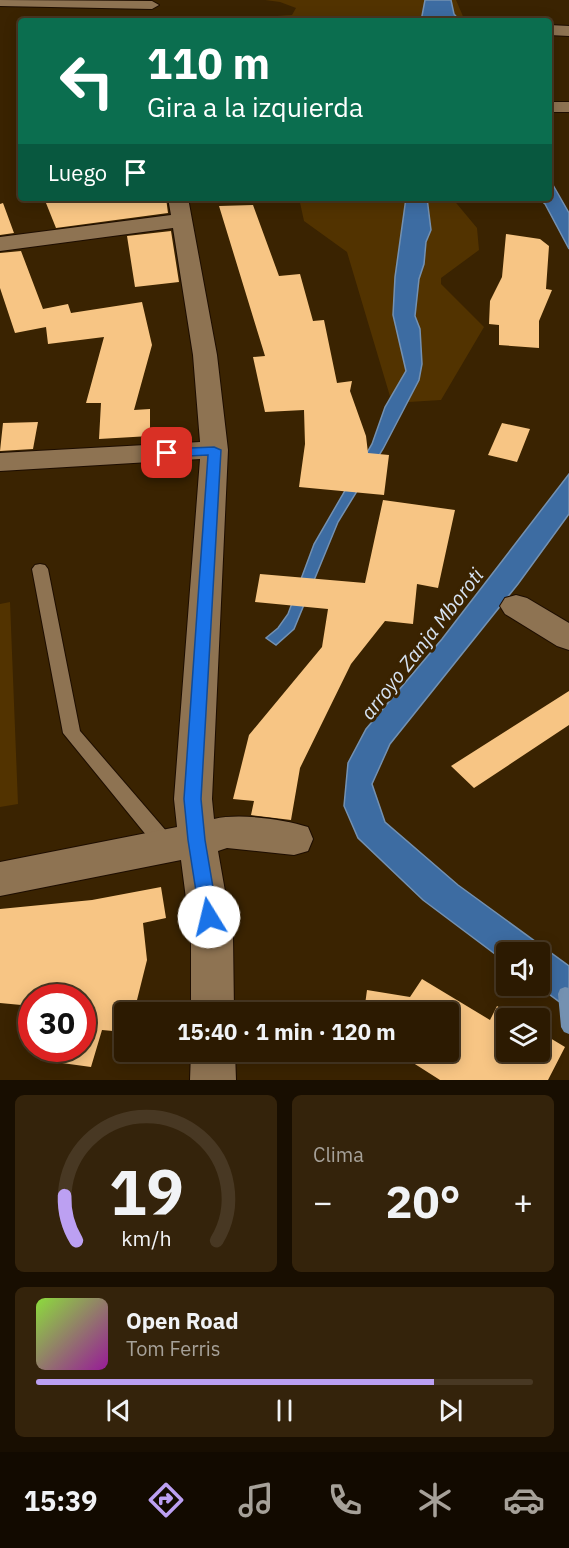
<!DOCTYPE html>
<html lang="es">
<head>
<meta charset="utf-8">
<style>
  :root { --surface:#2c1a01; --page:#34230b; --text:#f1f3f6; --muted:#a6a199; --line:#483823; --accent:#bca0f2 }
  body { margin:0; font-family:"IBM Plex Sans",sans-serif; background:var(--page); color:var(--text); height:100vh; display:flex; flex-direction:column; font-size:22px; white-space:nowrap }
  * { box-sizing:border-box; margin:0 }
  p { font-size:20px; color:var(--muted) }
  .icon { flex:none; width:33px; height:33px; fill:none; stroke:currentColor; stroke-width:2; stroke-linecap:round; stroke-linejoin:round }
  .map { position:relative; height:1080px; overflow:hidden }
  .drawer { display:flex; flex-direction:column; gap:15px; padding:15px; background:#180e01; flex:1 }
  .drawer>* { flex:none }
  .guide { position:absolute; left:18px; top:18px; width:534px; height:183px; border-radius:6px; box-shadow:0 3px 15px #0003,0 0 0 2px var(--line); background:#0b6e4f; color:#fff; overflow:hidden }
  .fabs { position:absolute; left:496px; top:942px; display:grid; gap:12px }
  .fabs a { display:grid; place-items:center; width:54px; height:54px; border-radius:6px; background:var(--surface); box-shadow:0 3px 15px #0003,0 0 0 2px var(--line); font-size:30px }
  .speed { position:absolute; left:18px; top:984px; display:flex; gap:12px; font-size:30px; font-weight:700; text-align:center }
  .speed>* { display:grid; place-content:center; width:78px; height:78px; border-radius:50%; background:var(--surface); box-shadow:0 3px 15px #0003,0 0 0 2px var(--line); line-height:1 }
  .speed .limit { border:9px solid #d22; background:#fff; color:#111 }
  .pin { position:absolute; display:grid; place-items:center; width:51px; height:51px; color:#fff; margin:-26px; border-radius:12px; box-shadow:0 3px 9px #0006 }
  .me { position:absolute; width:66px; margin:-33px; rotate:351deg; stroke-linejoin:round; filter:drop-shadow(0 0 4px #0008) }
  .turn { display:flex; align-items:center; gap:21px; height:126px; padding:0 30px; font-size:27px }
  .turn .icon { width:78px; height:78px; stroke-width:2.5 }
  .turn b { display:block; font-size:42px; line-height:51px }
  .then { display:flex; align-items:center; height:57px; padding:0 30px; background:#0003; gap:12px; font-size:22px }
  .big { font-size:45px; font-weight:700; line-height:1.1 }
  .drawer .widget { flex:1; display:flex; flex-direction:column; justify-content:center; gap:9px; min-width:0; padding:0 21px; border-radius:9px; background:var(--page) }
  .drawer .dial { align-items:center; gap:0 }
  .dial svg { height:156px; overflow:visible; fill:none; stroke:var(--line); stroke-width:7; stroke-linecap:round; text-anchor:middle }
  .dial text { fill:var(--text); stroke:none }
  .song { display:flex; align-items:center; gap:18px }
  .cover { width:72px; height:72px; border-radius:9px; background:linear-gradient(135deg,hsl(90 70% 55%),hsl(300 70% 35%)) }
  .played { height:6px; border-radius:3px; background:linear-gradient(90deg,var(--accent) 80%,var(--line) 80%) }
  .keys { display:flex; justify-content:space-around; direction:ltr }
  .heat { display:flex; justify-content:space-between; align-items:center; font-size:33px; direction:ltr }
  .drawer .tiles { flex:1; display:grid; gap:15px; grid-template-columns:1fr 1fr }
  .widget:last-child { grid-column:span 2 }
  .trip { position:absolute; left:114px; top:1002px; width:345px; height:60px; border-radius:6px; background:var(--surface); box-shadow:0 3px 15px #0003,0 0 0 2px var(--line); font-weight:700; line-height:60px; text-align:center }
  .tabs { display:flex; height:96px; justify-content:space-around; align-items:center; background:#120a00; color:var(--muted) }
  .tabs .icon { width:42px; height:42px }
  .tabs .current { color:var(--accent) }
  .tabs b { font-size:27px; color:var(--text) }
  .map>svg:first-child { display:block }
</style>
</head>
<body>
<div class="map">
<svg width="569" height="1080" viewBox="0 0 569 1080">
  <rect width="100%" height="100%" fill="#3a2301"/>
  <path fill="#523300" d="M265,0H456L465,21H256L262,17L292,15L296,8L280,2Z
    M299,198H452L477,228L479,250L441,278V284L484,327L441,400L392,403L347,252L304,221Z
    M10,602L18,804L0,807V604Z"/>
  <path fill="#3d6ca2" stroke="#7491b1" stroke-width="1.5" d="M425,0H451L454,14L460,21H421Z
    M549,178L569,213V249L545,204L538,198H549Z
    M406,198H427L431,230L426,242L424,264L419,279L415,316L420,329L422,364L419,380L383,449L338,522L294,629L276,645L266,638L278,628L288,614L314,544L372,444L385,407L406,371L393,315L395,277Z
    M569,474V514L518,584L390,744L372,784L385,822L458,885L569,966V1009L538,986H540V952H507V963L423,900L358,838L344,806L348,763L366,729L442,639Z"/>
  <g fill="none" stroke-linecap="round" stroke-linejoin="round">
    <path fill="#7491b1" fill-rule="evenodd" d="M565,987L569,988V1034L564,1032L561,1027L558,994L560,989Z"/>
  </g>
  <path fill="#f7c584" d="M44,198H166L168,213L56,228Z
    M3,203L14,233L0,235V204Z
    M253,205L279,276L300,274L313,321L324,320L337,383L352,381L350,391L366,436L368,453L389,455L384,495L299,487L305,444L304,410L265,412L253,357L265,356L219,206Z
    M171,231L179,282L135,287L127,236Z
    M506,234L540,239L549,246L546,289L552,290L539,321V348L499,345V325L489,324L490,301L502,277Z
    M21,251L43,309L68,304L71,313L142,302L152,345L134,410L150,409V436L99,439L101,403H86L104,337L48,344L46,327L15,333L0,288V253Z
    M38,422L33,449L0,451L3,423Z
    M502,423L530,429L517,462L488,455Z
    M383,500L455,510L438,588L417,584L413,624L385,621L351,664L300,768L291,820L251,815L254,801L233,799L249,735L322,647L328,609L255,602L260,574L365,583Z
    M569,691V725L474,788L451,766Z
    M161,887L166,918L143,923L147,960L134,1012H124V1032L102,1030L91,1067L40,1060L43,1048H82V998H32V1006L0,1003V909L92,900Z
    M422,979L490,1020L497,1006L517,1018H507V1052H540V1032L565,1047L548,1080H440L396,1052H448V1012H364L367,990L410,997Z"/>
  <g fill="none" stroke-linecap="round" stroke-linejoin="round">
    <defs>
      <path id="lane" d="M40,564L45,565L48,569L80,731L174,840L177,846L174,852L167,854L160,852L63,733L32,569L35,565Z"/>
      <path id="street" d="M0,0L152,1L159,5L152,9L0,6Z
        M549,25L569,26V36L549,35Z
        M549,102H569V112H549Z
        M168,198H188L217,355L228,450L212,799L214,819C239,813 283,819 308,827L313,839L308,851L294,855L227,848L218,851L233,937L234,1012H191V937L181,860L0,896V862L177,827L174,799L200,459L0,471V453L200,442L193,355L173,228L0,251V237L171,215Z
        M516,595L527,598L569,623V650L557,646L505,614L500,606L505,598Z
        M191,1052H235L236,1080H190Z"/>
    </defs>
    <use href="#lane" stroke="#1d0d00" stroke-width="2"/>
    <use href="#street" stroke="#1d0d00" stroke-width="2"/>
    <use href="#lane" fill="#8e7352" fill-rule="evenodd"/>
    <use href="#street" fill="#8e7352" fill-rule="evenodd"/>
  </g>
  <path fill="#1a73e8" stroke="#114b97" stroke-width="1.5" d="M214,447L221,450L201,799L205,840L218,917L216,923L209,926L203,923L200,917L188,840L184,799L208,455L167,457L161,453L167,449Z"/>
  <g text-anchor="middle" stroke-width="6" stroke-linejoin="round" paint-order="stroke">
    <g font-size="20" font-style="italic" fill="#d7e4f4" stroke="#3a2301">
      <text transform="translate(422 644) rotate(-52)" y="7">arroyo Zanja Mboroti</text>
    </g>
  </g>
</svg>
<div class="fabs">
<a><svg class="icon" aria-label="sound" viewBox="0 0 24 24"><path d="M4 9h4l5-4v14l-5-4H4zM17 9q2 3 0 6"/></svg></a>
<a><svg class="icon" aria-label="layers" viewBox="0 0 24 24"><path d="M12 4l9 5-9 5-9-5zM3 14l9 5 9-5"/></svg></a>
</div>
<div class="speed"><div class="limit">30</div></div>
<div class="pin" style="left:167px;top:453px;background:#d93025"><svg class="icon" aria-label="arrive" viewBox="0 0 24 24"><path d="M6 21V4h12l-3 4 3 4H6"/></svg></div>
<svg class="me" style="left:209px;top:917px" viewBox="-20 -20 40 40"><circle r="19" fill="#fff"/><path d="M0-13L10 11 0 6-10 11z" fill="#1a73e8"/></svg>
<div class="trip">15:40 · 1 min · 120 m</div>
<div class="guide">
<div class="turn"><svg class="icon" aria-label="left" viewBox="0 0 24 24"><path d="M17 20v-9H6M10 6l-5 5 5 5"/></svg><div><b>110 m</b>Gira a la izquierda</div></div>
<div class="then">Luego<svg class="icon" aria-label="arrive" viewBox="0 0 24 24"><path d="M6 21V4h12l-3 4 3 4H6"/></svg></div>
</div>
</div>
<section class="drawer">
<div class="tiles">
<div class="widget dial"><svg viewBox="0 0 100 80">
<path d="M14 69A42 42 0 1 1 86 69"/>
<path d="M14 69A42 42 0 0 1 8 46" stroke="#bca0f2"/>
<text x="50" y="56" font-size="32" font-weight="700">19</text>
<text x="50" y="72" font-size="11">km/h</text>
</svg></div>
<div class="widget"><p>Clima</p>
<div class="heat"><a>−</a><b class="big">20°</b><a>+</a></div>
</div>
<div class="widget">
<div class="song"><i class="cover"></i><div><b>Open Road</b><p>Tom Ferris</p></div></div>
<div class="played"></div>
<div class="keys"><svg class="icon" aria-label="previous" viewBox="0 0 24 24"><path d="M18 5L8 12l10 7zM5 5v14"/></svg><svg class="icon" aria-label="pause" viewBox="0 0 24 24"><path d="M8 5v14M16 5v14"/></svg><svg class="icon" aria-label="next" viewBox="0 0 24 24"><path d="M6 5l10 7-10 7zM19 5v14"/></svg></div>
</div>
</div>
</section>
<nav class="tabs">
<b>15:39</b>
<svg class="icon current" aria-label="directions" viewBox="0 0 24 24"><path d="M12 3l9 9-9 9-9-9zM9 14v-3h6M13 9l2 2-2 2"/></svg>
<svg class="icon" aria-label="music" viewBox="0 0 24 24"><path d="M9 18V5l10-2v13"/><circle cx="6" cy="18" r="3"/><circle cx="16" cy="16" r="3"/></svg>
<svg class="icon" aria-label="phone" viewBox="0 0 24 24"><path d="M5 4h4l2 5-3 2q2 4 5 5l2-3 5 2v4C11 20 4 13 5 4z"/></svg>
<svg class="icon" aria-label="climate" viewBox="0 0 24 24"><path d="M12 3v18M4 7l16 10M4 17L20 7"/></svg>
<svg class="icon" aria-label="car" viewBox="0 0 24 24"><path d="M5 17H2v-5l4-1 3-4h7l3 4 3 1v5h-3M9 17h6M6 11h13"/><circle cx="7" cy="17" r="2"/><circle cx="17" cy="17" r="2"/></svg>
</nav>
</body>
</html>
